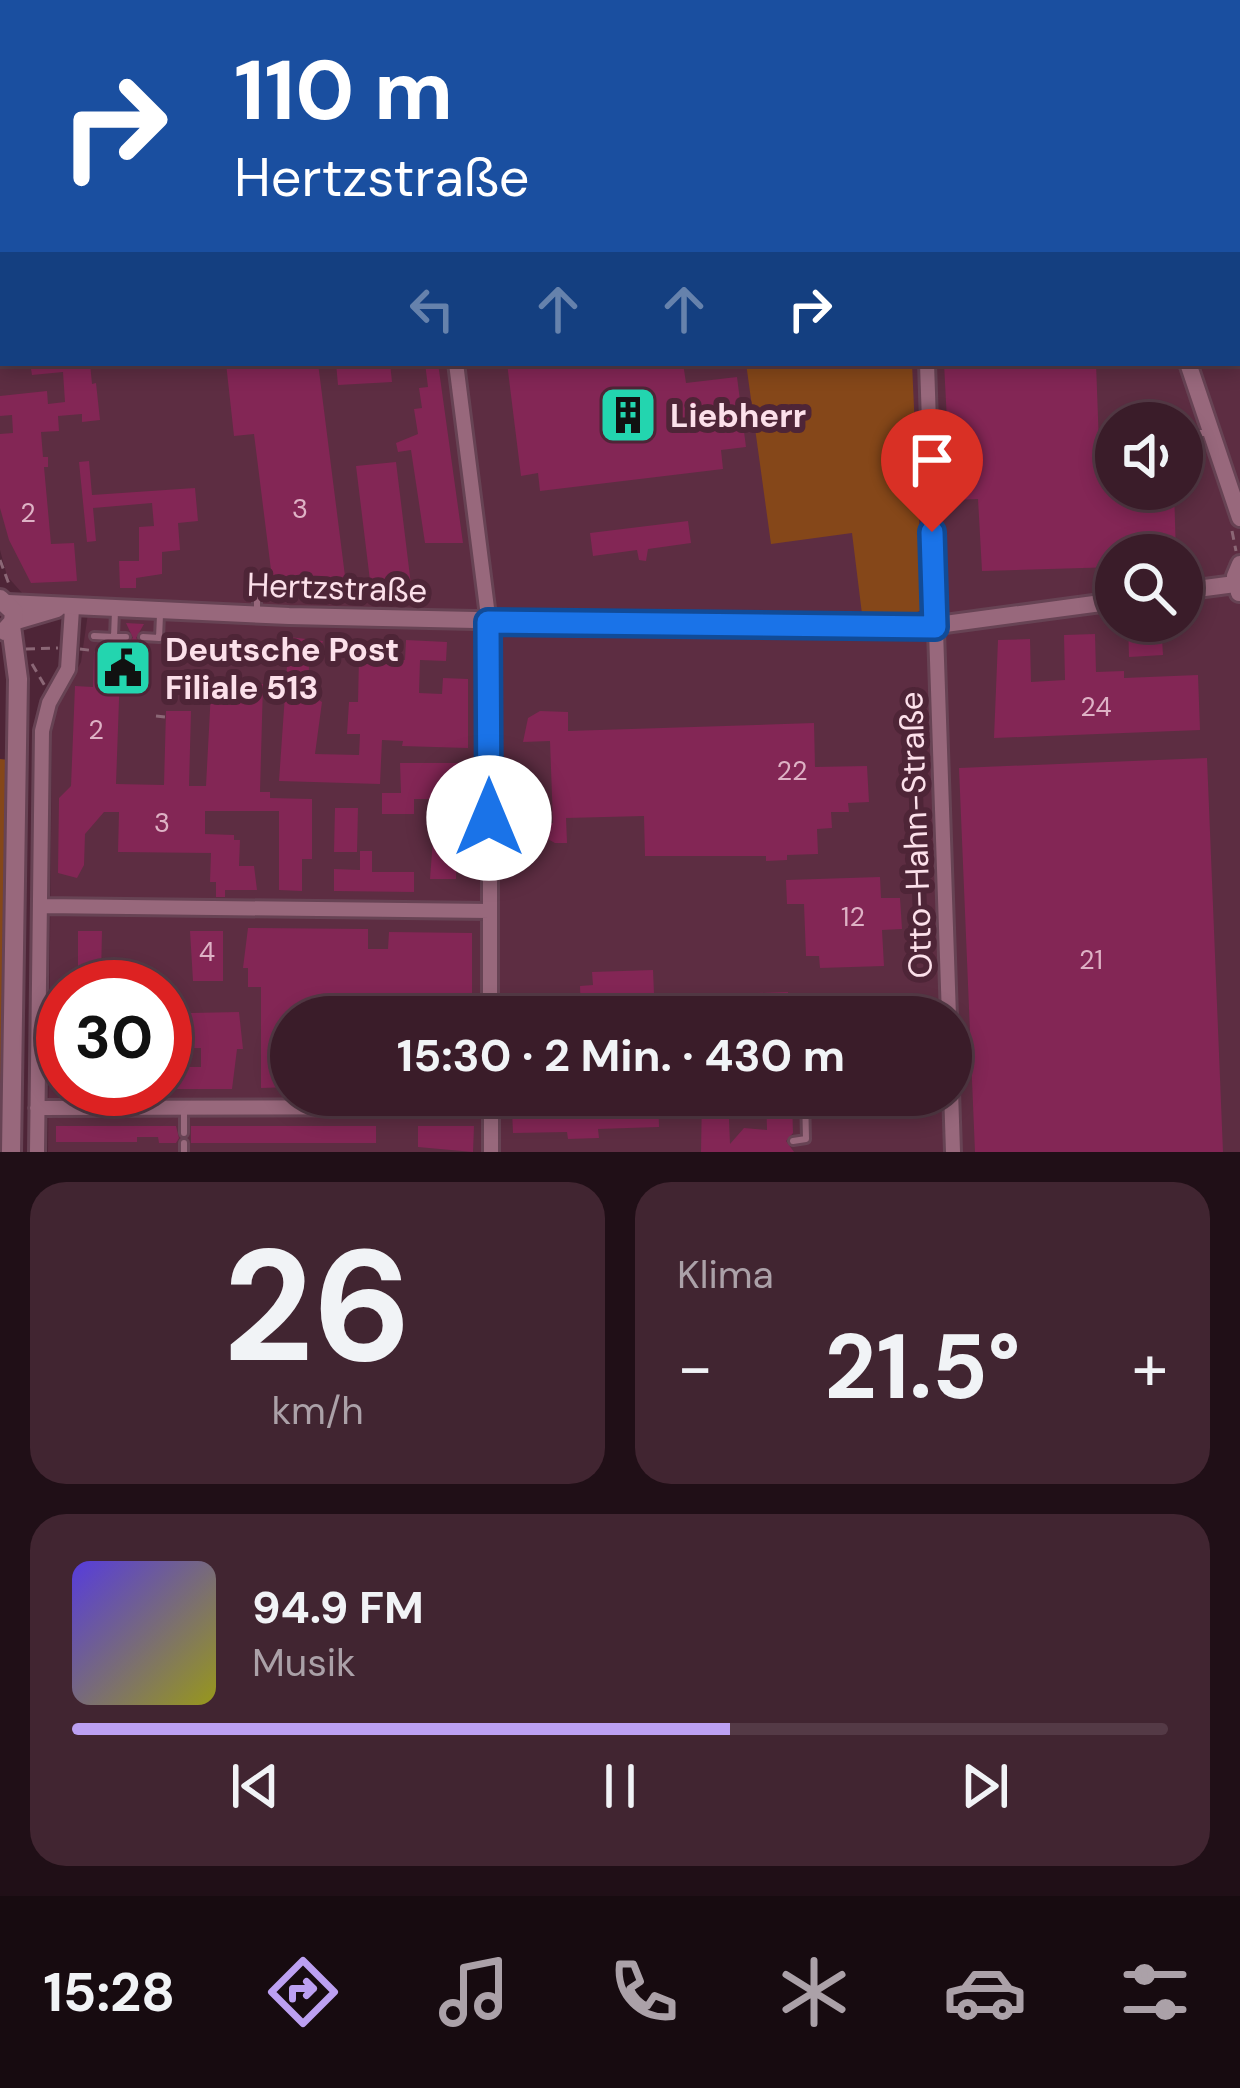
<!DOCTYPE html>
<html lang="de">
<head>
<meta charset="utf-8">
<style>
  :root { --surface:#3a1c29; --page:#412531; --text:#f1f3f6; --muted:#aba1a8; --line:#543a46; --accent:#bca0f2 }
  body { margin:0; font-family:"DM Sans",sans-serif; background:var(--page); color:var(--text); height:100vh; display:flex; flex-direction:column; font-size:45px; white-space:nowrap }
  * { box-sizing:border-box; margin:0 }
  p { font-size:39px; color:var(--muted) }
  .icon { flex:none; width:66px; height:66px; fill:none; stroke:currentColor; stroke-width:2; stroke-linecap:round; stroke-linejoin:round }
  .map { position:relative; height:1152px; overflow:hidden }
  .side { display:flex; flex-direction:column; gap:30px; padding:30px; background:#200f17; flex:1 }
  .side>* { flex:none }
  .banner { position:absolute; left:0px; top:0px; width:1242px; height:366px; box-shadow:0 6px 18px #0003,0 0 0 3px var(--line); background:#1a4fa0; color:#fff; overflow:hidden }
  .fabs { position:absolute; left:1095px; top:402px; display:grid; gap:24px }
  .fabs a { display:grid; place-items:center; width:108px; height:108px; border-radius:50%; background:var(--surface); box-shadow:0 6px 18px #0003,0 0 0 3px var(--line); font-size:60px }
  .speed { position:absolute; left:36px; top:960px; display:flex; gap:24px; font-size:60px; font-weight:700; text-align:center }
  .speed>* { display:grid; place-content:center; width:156px; height:156px; border-radius:50%; background:var(--surface); box-shadow:0 6px 18px #0003,0 0 0 3px var(--line); line-height:1 }
  .speed .limit { border:18px solid #d22; background:#fff; color:#111 }
  .pin { position:absolute; display:grid; place-items:center; width:102px; height:102px; color:#fff; margin:-123px -51px; border-radius:50% 50% 50% 0; rotate:-45deg; box-shadow:0 0 12px #0007 }
  .pin .icon { rotate:45deg }
  .me { position:absolute; width:132px; margin:-66px; rotate:0deg; stroke-linejoin:round; filter:drop-shadow(0 0 9px #0008) }
  .turn { display:flex; align-items:center; gap:42px; height:252px; padding:0 36px; font-size:54px }
  .turn .icon { width:156px; height:156px; stroke-width:2.5 }
  .turn b { display:block; font-size:84px; line-height:102px }
  .lanes { display:flex; align-items:center; height:114px; padding:0 36px; background:#0003; justify-content:center; gap:60px; direction:ltr }
  .lanes .off { opacity:.35 }
  .big { font-size:90px; font-weight:700; line-height:1.1 }
  .side .card { flex:1; display:flex; flex-direction:column; justify-content:center; gap:18px; min-width:0; padding:0 42px; border-radius:36px; background:var(--page) }
  .side .dial { align-items:center; gap:0 }
  .dial b { font-size:156px; line-height:1 }
  .song { display:flex; align-items:center; gap:36px }
  .cover { width:144px; height:144px; border-radius:18px; background:linear-gradient(135deg,hsl(250 70% 55%),hsl(60 70% 35%)) }
  .played { height:12px; border-radius:6px; background:linear-gradient(90deg,var(--accent) 60%,var(--line) 60%) }
  .keys { display:flex; justify-content:space-around; direction:ltr }
  .heat { display:flex; justify-content:space-between; align-items:center; font-size:66px; direction:ltr }
  .side .tiles { flex:1; display:grid; gap:30px; grid-template-columns:1fr 1fr }
  .card:last-child { grid-column:span 2 }
  .trip { position:absolute; left:270px; top:996px; width:702px; height:120px; border-radius:60px; background:var(--surface); box-shadow:0 6px 18px #0003,0 0 0 3px var(--line); font-weight:700; line-height:120px; text-align:center }
  .dock { display:flex; height:192px; justify-content:space-around; align-items:center; background:#170b10; color:var(--muted) }
  .dock .icon { width:84px; height:84px }
  .dock .selected { color:var(--accent) }
  .dock b { font-size:54px; color:var(--text) }
  .map>svg:first-child { display:block }
</style>
</head>
<body>
<div class="map">
<svg width="1240" height="1152" viewBox="0 0 1240 1152">
  <rect width="100%" height="100%" fill="#4e2537"/>
  <path fill="#5d2d42" fill-rule="evenodd" d="M0,0H606L3,3L0,77Z
    M1065,0H1240V1152H48L52,732L57,708L81,662L90,599L22,593L7,576L0,550V95L3,363H447L456,428L472,425L464,363H1239V3ZM1116,423H1182V489H1116ZM1116,555H1182V621H1116ZM63,987H165V1089H63ZM291,1017H951V1095H291Z"/>
  <path fill="#854719" d="M746,363H912L923,609L914,614H862L852,533L771,544Z
    M0,759L9,760L5,1152H0Z"/>
  <path fill="#832655" d="M30,363H90L92,384L96,383L100,420L82,422V414L58,416L59,431L41,432L43,457H48V467H44L51,544L74,543L77,581L31,583L9,540L0,508V434L13,433L12,415L0,416V396L47,391L48,404L65,402L63,372L32,375Z
    M226,363H318L346,584L274,594L254,434L234,436Z
    M336,363H390L392,382L338,385Z
    M425,363H438L463,543H425L411,450L398,452L396,443L418,434L414,409L422,408L419,388L428,387Z
    M507,363H683L686,383L737,377L746,447L721,450L723,469L540,491L538,473L521,476Z
    M944,363H1096L1099,445L1116,444V489H1174L1176,555H1116V567L982,571L978,499L951,500Z
    M89,461L92,495L195,488L198,521L178,523L180,550L162,552V574L136,578V588H120L119,561H139V527L154,526L152,503L93,508L96,541L87,542L79,462Z
    M396,462L412,593L372,597L356,466Z
    M688,521L691,543L648,549L646,561L639,560L637,550L593,556L590,533Z
    M126,623L144,624L136,638L143,645L142,673L120,672L116,784L164,785L166,711H191L189,786H206L211,691L263,684L260,792H270V798L312,799V859H302V891L279,890V811H205V834L234,835V840H240L239,866H254L257,890H225V897H216V882H210L211,853L118,852L119,812H104L85,834L84,865L77,878L58,873L59,798L71,786L75,686L93,687L94,652L125,653V644L133,638Z
    M1161,623L1163,655L1129,657L1128,624Z
    M1095,634L1096,672L1124,671V678L1198,675L1200,730L994,738L998,640L1030,639L1031,682L1065,680L1064,635Z
    M289,637L323,641L315,666L309,665L308,693L322,702L315,754L359,755L360,734H347L349,702H358L359,658L405,660L406,640L447,642L446,661L420,660L419,693L442,694L443,678L468,679V748L402,746L403,741L382,740L380,784L279,781Z
    M540,711L568,712V731L814,723L815,767L867,766L869,802L848,803L849,812H831L832,828L817,829L818,854L787,855V860L766,861V856H645L644,816L566,818L567,843H555L546,838L543,823H553L550,741L523,742L528,718Z
    M1207,758L1223,1152H975L959,768Z
    M400,763H471V776H449L453,823H471V836H457L456,879H430L436,799H414V814H382V793H401Z
    M335,808H358L357,852H334Z
    M360,851H372V872H414V892L334,891V869L360,870Z
    M880,877L881,898H900L902,929L882,930L884,966L820,968L819,956H806L804,904H787L786,880Z
    M248,928L368,929V949H388L389,932L472,933V1017H291V1087L261,1088V987H248V968H243Z
    M78,931H102L101,976H78Z
    M190,931H223V981H193Z
    M653,970L655,1017H581L580,986L593,985L592,972Z
    M788,992L789,1017H700L699,995Z
    M239,1012L243,1049H237L232,1089H165V1046H183V1067H201V1048H191V1013Z
    M597,1095H658L659,1127L598,1129L599,1138L568,1139L567,1132L513,1133L512,1111L567,1109V1118L597,1117Z
    M702,1095H728L730,1144L744,1128L767,1130L766,1095H798L792,1101L793,1133L786,1141L794,1152H701Z
    M56,1126H176L179,1138L176,1143H159L158,1137H137V1142H56Z
    M191,1126H376V1143H191Z
    M418,1126H474L473,1152L418,1147Z"/>
  <g fill="none" stroke-linecap="round" stroke-linejoin="round">
    <defs>
      <path id="service" d="M1085,3H1086
        M0,5H3
        M1182,433H1208
        M257,581V613
        M115,611L114,637H126
        M94,636L114,637
        M143,637L159,638L160,615
        M184,1133V1111
        M793,1141L806,1139L805,1095
        M184,1152V1143"/>
      <path id="minor" d="M912,0V3
        M949,0L969,3
        M673,3L699,0
        M0,87H3
        M456,363L490,632V1017
        M927,363L949,1017
        M42,906L490,911
        M951,1090L953,1152
        M491,1095V1152
        M37,1108L491,1107
        M37,1152L42,731L49,703L68,669L72,609"/>
      <path id="tertiary" d="M1069,0L1070,3
        M1188,363L1240,518
        M1182,591L1235,584
        M1239,593L1235,576L1240,564
        M8,603L289,616L908,629L1116,601
        M13,622L57,609"/>
      <path id="secondary" d="M0,599L14,612L13,622L5,631
        M11,1152L18,679L11,626"/>
    </defs>
    <use href="#service" stroke="#674354" stroke-width="12"/>
    <use href="#minor" stroke="#674354" stroke-width="20"/>
    <use href="#tertiary" stroke="#674354" stroke-width="22"/>
    <use href="#secondary" stroke="#674354" stroke-width="24"/>
    <path stroke="#8b6776" stroke-width="3" stroke-dasharray="9 6" stroke-linecap="butt" d="M1232,531L1236,551
      M0,560L10,587
      M26,649L58,648
      M80,649L112,653
      M32,664L45,686
      M156,716L166,717"/>
    <use href="#service" stroke="#98687c" stroke-width="6"/>
    <use href="#minor" stroke="#98687c" stroke-width="14"/>
    <use href="#tertiary" stroke="#98687c" stroke-width="16"/>
    <use href="#secondary" stroke="#98687c" stroke-width="18"/>
    <defs>
      <path id="rail" d="M371,3L395,0
        M426,3L450,0
        M0,55L3,54"/>
    </defs>
    <use href="#rail" stroke="#b1909d" stroke-width="8"/>
    <use href="#rail" stroke="#4e2537" stroke-width="3" stroke-dasharray="9" stroke-linecap="butt"/>
  </g>
  <g fill="none" stroke-linecap="round" stroke-linejoin="round">
    <defs>
      <path id="route" d="M489,818L488,622L935,627L932,532"/>
    </defs>
    <use href="#route" stroke="#114b97" stroke-width="30"/>
    <use href="#route" stroke="#1a73e8" stroke-width="21"/>
  </g>
  <defs>
    <symbol id="building-square" viewBox="-11 -11 22 22"><rect x="-9" y="-9" width="18" height="18" rx="4" fill="#23d5af" stroke="#4e2537"/><path d="M-4-6H4V6H1V3H-1V6H-4ZM-2.5-4.3h1.7v1.8h-1.7ZM.8-4.3h1.7v1.8H.8ZM-2.5-1h1.7V.8h-1.7ZM.8-1h1.7V.8H.8Z" fill="#111"/></symbol>
    <symbol id="civic-square" viewBox="-11 -11 22 22"><rect x="-9" y="-9" width="18" height="18" rx="4" fill="#23d5af" stroke="#4e2537"/><path d="M-.6-6.5H3V-4.5H.6V-3L4-1V1h2V6H-6V1h2V-1L-.6-3ZM-1.2 2.5V6h2.4V2.5Z" fill="#111"/></symbol>
  </defs>
  <g fill-rule="evenodd">
    <use href="#building-square" x="595" y="382" width="66" height="66"/>
    <use href="#civic-square" x="90" y="635" width="66" height="66"/>
  </g>
  <g text-anchor="middle" stroke-width="12" stroke-linejoin="round" paint-order="stroke">
    <g font-size="27" fill="#deb2c5">
      <text x="300" y="518">3</text>
      <text x="28" y="522">2</text>
      <text x="1096" y="716">24</text>
      <text x="96" y="739">2</text>
      <text x="792" y="780">22</text>
      <text x="162" y="832">3</text>
      <text x="853" y="926">12</text>
      <text x="207" y="961">4</text>
      <text x="1091" y="969">21</text>
    </g>
    <g font-size="33" font-weight="bold" fill="#fce0ea" stroke="#4e2537" text-anchor="start">
      <text x="670" y="427">Liebherr</text>
      <text x="165" y="661">Deutsche Post<tspan x="165" dy="38">Filiale 513</tspan></text>
    </g>
    <g font-size="33" fill="#fce0ea" stroke="#4e2537">
      <text transform="translate(337 587) rotate(2)" y="12">Hertzstraße</text>
      <text transform="translate(915 835) rotate(-92)" y="12">Otto-Hahn-Straße</text>
    </g>
  </g>
</svg>
<div class="fabs">
<a><svg class="icon" aria-label="sound" viewBox="0 0 24 24"><path d="M4 9h4l5-4v14l-5-4H4zM17 9q2 3 0 6"/></svg></a>
<a><svg class="icon" aria-label="search" viewBox="0 0 24 24"><circle cx="10" cy="10" r="6"/><path d="M15 15l6 6"/></svg></a>
</div>
<div class="speed"><div class="limit">30</div></div>
<div class="pin" style="left:932px;top:532px;background:#d93025"><svg class="icon" aria-label="arrive" viewBox="0 0 24 24"><path d="M6 21V4h12l-3 4 3 4H6"/></svg></div>
<svg class="me" style="left:489px;top:818px" viewBox="-20 -20 40 40"><circle r="19" fill="#fff"/><path d="M0-13L10 11 0 6-10 11z" fill="#1a73e8"/></svg>
<div class="trip">15:30 · 2 Min. · 430 m</div>
<div class="banner">
<div class="turn"><svg class="icon" aria-label="right" viewBox="0 0 24 24"><path d="M7 20v-9h11M14 6l5 5-5 5"/></svg><div><b>110 m</b>Hertzstraße</div></div>
<div class="lanes"><svg class="icon off" aria-label="left" viewBox="0 0 24 24"><path d="M17 20v-9H6M10 6l-5 5 5 5"/></svg><svg class="icon off" aria-label="ahead" viewBox="0 0 24 24"><path d="M12 20V5M6 11l6-6 6 6"/></svg><svg class="icon off" aria-label="ahead" viewBox="0 0 24 24"><path d="M12 20V5M6 11l6-6 6 6"/></svg><svg class="icon" aria-label="right" viewBox="0 0 24 24"><path d="M7 20v-9h11M14 6l5 5-5 5"/></svg></div>
</div>
</div>
<section class="side">
<div class="tiles">
<div class="card dial"><b>26</b><p>km/h</p></div>
<div class="card"><p>Klima</p>
<div class="heat"><a>−</a><b class="big">21.5°</b><a>+</a></div>
</div>
<div class="card">
<div class="song"><i class="cover"></i><div><b>94.9 FM</b><p>Musik</p></div></div>
<div class="played"></div>
<div class="keys"><svg class="icon" aria-label="previous" viewBox="0 0 24 24"><path d="M18 5L8 12l10 7zM5 5v14"/></svg><svg class="icon" aria-label="pause" viewBox="0 0 24 24"><path d="M8 5v14M16 5v14"/></svg><svg class="icon" aria-label="next" viewBox="0 0 24 24"><path d="M6 5l10 7-10 7zM19 5v14"/></svg></div>
</div>
</div>
</section>
<nav class="dock">
<b>15:28</b>
<svg class="icon selected" aria-label="directions" viewBox="0 0 24 24"><path d="M12 3l9 9-9 9-9-9zM9 14v-3h6M13 9l2 2-2 2"/></svg>
<svg class="icon" aria-label="music" viewBox="0 0 24 24"><path d="M9 18V5l10-2v13"/><circle cx="6" cy="18" r="3"/><circle cx="16" cy="16" r="3"/></svg>
<svg class="icon" aria-label="phone" viewBox="0 0 24 24"><path d="M5 4h4l2 5-3 2q2 4 5 5l2-3 5 2v4C11 20 4 13 5 4z"/></svg>
<svg class="icon" aria-label="climate" viewBox="0 0 24 24"><path d="M12 3v18M4 7l16 10M4 17L20 7"/></svg>
<svg class="icon" aria-label="car" viewBox="0 0 24 24"><path d="M5 17H2v-5l4-1 3-4h7l3 4 3 1v5h-3M9 17h6M6 11h13"/><circle cx="7" cy="17" r="2"/><circle cx="17" cy="17" r="2"/></svg>
<svg class="icon" aria-label="filters" viewBox="0 0 24 24"><path d="M4 7h16M4 17h16"/><circle cx="9" cy="7" r="2"/><circle cx="15" cy="17" r="2"/></svg>
</nav>
</body>
</html>
